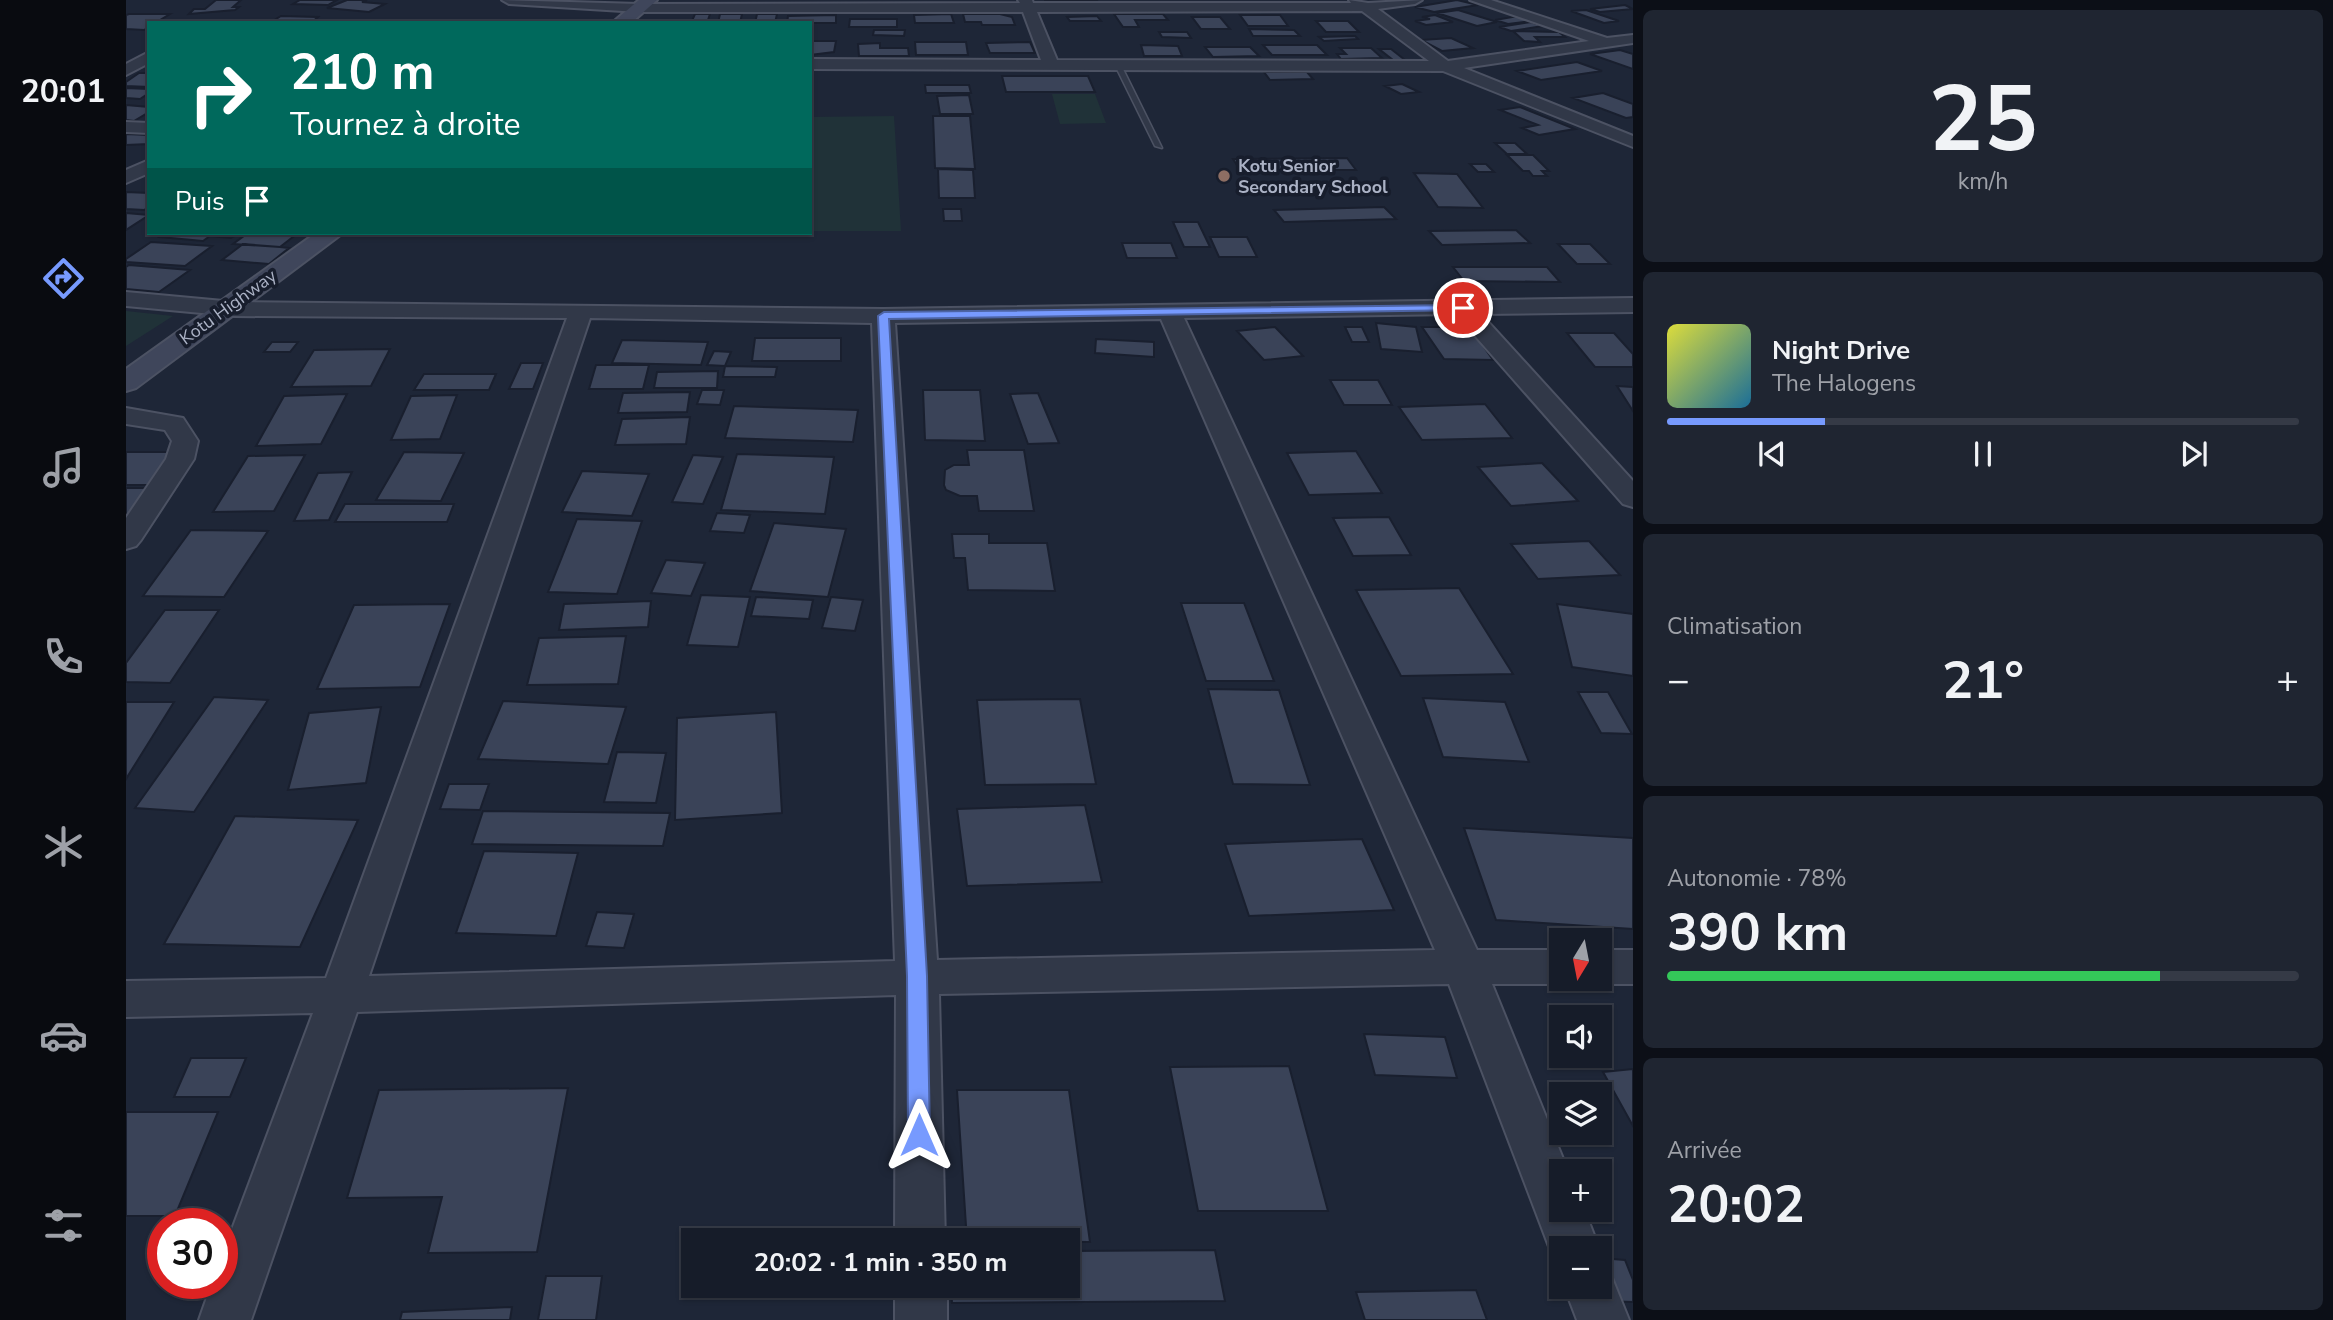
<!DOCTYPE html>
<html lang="fr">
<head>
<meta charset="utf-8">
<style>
  :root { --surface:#161c29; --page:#1f2531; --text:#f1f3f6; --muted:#9ea1a8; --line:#353a46; --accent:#779afe }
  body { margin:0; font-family:"Nunito Sans",sans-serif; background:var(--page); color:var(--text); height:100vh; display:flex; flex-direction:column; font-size:26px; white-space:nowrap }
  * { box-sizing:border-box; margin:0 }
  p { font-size:23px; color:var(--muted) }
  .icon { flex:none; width:38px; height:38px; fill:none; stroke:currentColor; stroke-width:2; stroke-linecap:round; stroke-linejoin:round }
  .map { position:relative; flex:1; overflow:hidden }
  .panel { display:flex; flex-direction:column; gap:10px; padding:10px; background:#0c0f17; width:700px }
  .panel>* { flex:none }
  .guide { position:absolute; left:21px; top:21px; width:665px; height:214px; border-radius:0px; box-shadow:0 2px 5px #0004,0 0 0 2px var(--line); background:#00695c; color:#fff; overflow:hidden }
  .needle { width:46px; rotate:190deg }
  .controls { position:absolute; left:1423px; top:928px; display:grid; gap:14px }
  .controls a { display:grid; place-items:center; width:63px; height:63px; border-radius:0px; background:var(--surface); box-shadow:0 2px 5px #0004,0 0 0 2px var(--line); font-size:35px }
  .speed { position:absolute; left:21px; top:1208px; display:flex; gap:14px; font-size:35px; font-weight:700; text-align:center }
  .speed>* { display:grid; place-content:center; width:91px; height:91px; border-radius:50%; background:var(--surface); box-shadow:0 2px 5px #0004,0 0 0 2px var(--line); line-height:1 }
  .speed .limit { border:10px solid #d22; background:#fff; color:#111 }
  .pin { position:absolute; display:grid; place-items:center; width:60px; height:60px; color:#fff; margin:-30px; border:4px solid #fff; border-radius:50%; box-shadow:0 2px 7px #0007 }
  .me { position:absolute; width:77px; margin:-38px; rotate:0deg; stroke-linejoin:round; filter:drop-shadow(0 0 5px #0008) }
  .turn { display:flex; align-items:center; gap:24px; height:147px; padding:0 28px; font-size:32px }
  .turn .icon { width:91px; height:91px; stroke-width:2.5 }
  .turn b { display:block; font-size:49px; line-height:60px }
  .then { display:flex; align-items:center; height:66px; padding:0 28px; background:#0003; gap:14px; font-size:26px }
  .big { font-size:52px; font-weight:700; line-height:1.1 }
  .panel .widget { flex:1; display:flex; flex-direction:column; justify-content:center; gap:10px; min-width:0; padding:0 24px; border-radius:10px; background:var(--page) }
  .panel .dial { align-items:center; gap:0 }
  .dial b { font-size:91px; line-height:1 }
  .song { display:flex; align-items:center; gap:21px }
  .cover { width:84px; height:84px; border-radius:10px; background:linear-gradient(135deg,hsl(60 70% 55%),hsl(200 70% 35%)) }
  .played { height:7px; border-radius:4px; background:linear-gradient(90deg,var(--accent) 25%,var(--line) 25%) }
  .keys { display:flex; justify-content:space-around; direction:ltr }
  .heat { display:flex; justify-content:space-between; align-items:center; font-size:38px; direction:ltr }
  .charge { height:10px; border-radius:5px; background:linear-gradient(90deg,#34c759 78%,var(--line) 0) }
  .trip { position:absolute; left:555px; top:1228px; width:399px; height:70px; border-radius:0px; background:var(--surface); box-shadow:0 2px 5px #0004,0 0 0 2px var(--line); font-weight:700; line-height:70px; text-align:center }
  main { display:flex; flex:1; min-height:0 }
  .menu { display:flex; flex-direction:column; width:126px; justify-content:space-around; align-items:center; background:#090b10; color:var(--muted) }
  .menu .icon { width:49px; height:49px }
  .menu .selected { color:var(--accent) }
  .menu b { font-size:32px; color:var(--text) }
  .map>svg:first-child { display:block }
</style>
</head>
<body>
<main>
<nav class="menu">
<b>20:01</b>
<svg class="icon selected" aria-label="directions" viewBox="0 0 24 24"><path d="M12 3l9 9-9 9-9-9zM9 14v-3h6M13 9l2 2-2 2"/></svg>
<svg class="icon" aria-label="music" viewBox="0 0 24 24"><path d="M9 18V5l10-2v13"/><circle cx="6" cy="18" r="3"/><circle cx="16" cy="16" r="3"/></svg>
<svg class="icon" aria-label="phone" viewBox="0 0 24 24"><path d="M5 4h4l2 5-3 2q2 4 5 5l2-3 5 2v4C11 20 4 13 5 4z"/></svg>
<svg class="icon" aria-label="climate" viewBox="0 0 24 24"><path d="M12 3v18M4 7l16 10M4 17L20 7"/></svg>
<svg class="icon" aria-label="car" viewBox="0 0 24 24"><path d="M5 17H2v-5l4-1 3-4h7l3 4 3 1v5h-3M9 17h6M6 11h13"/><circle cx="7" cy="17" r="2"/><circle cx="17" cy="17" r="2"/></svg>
<svg class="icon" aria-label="filters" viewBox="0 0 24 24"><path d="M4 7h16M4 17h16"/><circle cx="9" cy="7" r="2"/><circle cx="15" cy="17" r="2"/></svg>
</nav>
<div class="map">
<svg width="1507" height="1320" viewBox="0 0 1507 1320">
  <rect width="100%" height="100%" fill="#1e2637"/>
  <path fill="#203238" d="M926,94H969L980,123L934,124Z
    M768,116L775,231H684V117Z
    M0,311L47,316L0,346Z"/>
  <path fill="#3a4358" stroke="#191f2e" stroke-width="2" d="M90,0H115L107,7H113L109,10L63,14L68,9H79Z
    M174,0H211L202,5L167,4Z
    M221,0H241L236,2L259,4L243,12L201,8Z
    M919,0H970L972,2H957L959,5H922Z
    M1331,0L1352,5L1308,12L1289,7Z
    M1499,5L1507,9L1474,12L1464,9Z
    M1332,10L1371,22L1351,26L1311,13Z
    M1460,10L1493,21L1478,23L1445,11Z
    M3,14H44L29,23H23V27L18,30L0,29V15Z
    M569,14H584L581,23H565Z
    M594,14H616L614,23H592Z
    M631,14H651L649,23H629Z
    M825,14L828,23H789L788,15Z
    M837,14H874L886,17L889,25H856L855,22H839Z
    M988,14H1037L1042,20H1009L1013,27H997Z
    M710,15V23H661L662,16Z
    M1114,15H1154L1162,26H1122Z
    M1309,15L1327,22L1300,25L1289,21L1304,19L1296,17Z
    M155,16L192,17L185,23L147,21Z
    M971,16L975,21H944L941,17Z
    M1392,16L1405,21L1382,24L1369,20Z
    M1066,17H1094L1104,29H1075Z
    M724,19H771V27H723Z
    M1190,21H1222L1233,32H1200Z
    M1405,22L1417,26L1385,31L1373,27Z
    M1123,29L1168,30L1174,36H1127Z
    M748,30H779L778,36L747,35Z
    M1387,31L1433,32L1439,37H1409L1414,42L1398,41Z
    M1033,32H1061L1065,38L1036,37Z
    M1229,36L1232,39L1198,41L1193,37Z
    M1325,38L1347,48L1316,51L1295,40Z
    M684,41H710L708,52L684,55Z
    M789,42H840L842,55H790Z
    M904,42L909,53H864L860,43Z
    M754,43V48H782L783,56H733L732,44Z
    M1015,45L1052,46L1056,56H1018Z
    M1137,45H1191L1201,55H1146Z
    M1079,47H1124L1133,56L1087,57Z
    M1214,48H1245L1256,58L1215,59L1211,54H1220Z
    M1253,49H1265L1279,60H1267Z
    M1494,50L1507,54V69L1464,54Z
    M1451,62L1476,71L1415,80L1391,71Z
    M1138,72H1181L1187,79L1144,80Z
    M13,73H23V87L0,86V82Z
    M876,76H962L969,92H880Z
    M1276,84L1293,92L1275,94L1259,86Z
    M799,85H843L845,93H800Z
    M0,88L23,89V93L14,99L0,98Z
    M1477,93L1507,104V117L1500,118L1447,98Z
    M843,95L847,114H814L811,96Z
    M0,105L23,107V112L8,121L0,120Z
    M1394,107L1449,129L1413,135L1396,128L1412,125L1374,110Z
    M807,116H844L849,169L809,168Z
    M0,134L23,135V144L0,145Z
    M1369,143H1389L1401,154H1381Z
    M1381,155H1407L1423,171H1416L1421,176H1407L1403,171H1397Z
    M1221,158L1230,170H1114L1107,159Z
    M1344,164H1360L1368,172H1352Z
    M812,169L847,170L849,198H813Z
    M1288,173L1331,174L1357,208L1312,207Z
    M0,192L23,193V207L18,210L0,209Z
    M1258,207L1270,219L1158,222L1148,210Z
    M817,209H835L836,221H818Z
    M0,213L23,215L0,230Z
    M1047,222H1072L1084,247H1058Z
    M1390,230L1404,243L1316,245L1303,231Z
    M41,233H113L105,238L84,236L77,241L34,237Z
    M122,233H172L154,247L107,244Z
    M1084,237H1121L1131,257H1093Z
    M25,242L86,246L59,266L0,262V259Z
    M996,243H1045L1051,258H1001Z
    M117,244L154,247L163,248L143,264L96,260Z
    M1432,244H1464L1484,264H1451Z
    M3,265L64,270L33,292L0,289V267Z
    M1327,267H1421L1434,282L1338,281Z
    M1250,323L1290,327L1296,352L1255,349Z
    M1149,327L1177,356L1138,360L1111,331Z
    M1219,327H1236L1243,342H1226Z
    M1296,327H1344L1367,360L1318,359Z
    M1441,333H1488L1507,354V367H1469Z
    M629,338H715V361H626Z
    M970,339L1028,342V357L969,353Z
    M496,340L582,342L575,365L486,363Z
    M146,342H172L164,352H138Z
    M264,349L245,386L165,387L188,350Z
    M588,351L605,352L599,366L581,365Z
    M395,363H417L407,389H383Z
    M470,365H523L517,389H463Z
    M599,366L651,367L649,377H597Z
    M592,371L591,388H528L531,372Z
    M298,374H370L363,390H288Z
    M1204,380H1252L1266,405H1218Z
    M1491,386L1507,387V411Z
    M576,390H598L594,405L571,404Z
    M797,390H854L859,441L799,440Z
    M564,392L561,412L492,413L497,393Z
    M912,393L933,443L902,444L884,394Z
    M221,394L195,444L130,446L158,396Z
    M331,395L314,439L265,440L285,396Z
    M1359,404L1386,438L1296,440L1273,407Z
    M608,406L732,410L727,442L599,438Z
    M564,417L560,444L489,445L496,419Z
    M841,450H898L908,511H853L851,496H834L820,490L818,485L819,470L828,465H843Z
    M1230,451L1256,493L1183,495L1161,453Z
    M0,452H50L25,485H0Z
    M278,452L338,453L315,501L250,500Z
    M611,454L708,457L699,514L595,510Z
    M179,455L148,511L87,512L122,456Z
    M567,455L597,457L577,504L546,502Z
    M1416,463L1452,501L1385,506L1352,467Z
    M456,471L523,474L506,516L436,512Z
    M226,472L203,520L168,521L192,473Z
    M0,488H23L0,518Z
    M219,504H328L321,522H209Z
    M591,513L624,515L618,533L584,531Z
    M1263,517L1285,555L1227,556L1207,518Z
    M451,519L516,521L491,594L422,592Z
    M648,523L720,529L702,597L624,591Z
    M65,530L142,531L98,597L17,596Z
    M826,534H863V543H921L929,591L842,590L839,558H828Z
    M1463,541L1494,575L1412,579L1385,544Z
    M540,560L579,563L565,596L525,593Z
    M1333,588L1387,674L1275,676L1230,590Z
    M575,595L624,597L612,647L561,645Z
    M630,597L687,600L683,619L625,616Z
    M705,597L737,600L729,631L696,628Z
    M525,601L522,627L433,630L438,604Z
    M1055,603H1118L1148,681H1080Z
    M324,604L294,687L191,689L228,605Z
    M1431,604L1507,614V676L1446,667Z
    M39,610H93L44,683L0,682V663Z
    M500,636L492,684L401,685L413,638Z
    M1082,689L1153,690L1184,785L1107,784Z
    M1452,692H1482L1506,734L1475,733Z
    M88,697L142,700L68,812L9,808Z
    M1297,698L1379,702L1403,762L1317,757Z
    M954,699L970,784L859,785L851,700Z
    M377,701L500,707L482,764L352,759Z
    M0,702H48L0,779Z
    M255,707L240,783L162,790L183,713Z
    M650,712L656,813L549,820L551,718Z
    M491,752L540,753L530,803L478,802Z
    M323,784H363L354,810L314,809Z
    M959,805L976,882L841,886L831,809Z
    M357,811L544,813L537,846L346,844Z
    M109,816L232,820L174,947L38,944Z
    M1338,828L1507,838V929L1370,920Z
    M1236,839L1268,910L1123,916L1099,844Z
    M358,851L452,853L430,936L330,933Z
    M471,912L508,914L498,948L460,946Z
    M1238,1034L1319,1037L1331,1078L1249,1075Z
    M65,1058H120L104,1097H48Z
    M1163,1066L1202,1211H1072L1044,1067Z
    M1507,1069V1126L1477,1072Z
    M442,1088L411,1252L302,1253L316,1197L221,1198L253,1090Z
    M831,1090H943L964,1242L841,1241Z
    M0,1112H92L49,1216H0Z
    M1089,1250L1099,1301L826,1303L825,1286H942V1251Z
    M1474,1258L1499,1260L1507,1280V1302L1478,1301L1474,1286Z
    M420,1276H476L470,1320H412Z
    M1350,1290L1361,1320H1239L1230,1292Z
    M386,1307L384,1320H274L276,1312Z"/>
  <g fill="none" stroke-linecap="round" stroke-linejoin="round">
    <defs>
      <path id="lane" d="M988,63L995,65L1036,148L1029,146Z"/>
      <path id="street" d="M376,0L513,4L894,3L892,0H906L907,3H1225L1223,0L1242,3L1296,0L1289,4L1252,9L1322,61L1463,41L1344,0H1365L1481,38L1507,35V43L1338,68L1507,136V147L1317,71L684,69V59L915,60L897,12H513L383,4ZM1236,11L1303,61L931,60L911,12Z
        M23,52V63L0,75V64Z
        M0,122L23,123V133L0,132Z
        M23,160V173L0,183V170Z
        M0,292L108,302L757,309L1507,298V312L1355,314L1507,481V507L1497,504L1330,314L1058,318L1351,950H1435V978H1450L1435,984H1366L1442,1171H1435V1209H1458L1473,1248H1435V1267L1430,1265L1323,984L813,994L819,1241H769L770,995L231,1012L125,1320H73L86,1283H96V1256L187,1013L0,1017V981L200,978L441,318L108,316L0,306ZM464,318L746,323L769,961L243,976ZM1035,319L1309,950L811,960L769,323Z
        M0,408L57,418L72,441L68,459L15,540L10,546L0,549V518L40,459L46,441L39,430L0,424Z
        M1474,950H1507V984H1474L1459,979L1474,978Z
        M1474,1264L1482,1268L1503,1320H1451L1438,1286H1474Z
        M769,1286H821V1320H769Z"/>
      <path id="secondary" d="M513,0H531L505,23H486Z
        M190,233H217L10,388L0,391V369Z"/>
    </defs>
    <use href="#lane" stroke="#4c5263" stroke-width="3"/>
    <use href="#street" stroke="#4c5263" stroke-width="4"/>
    <use href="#secondary" stroke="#4c5263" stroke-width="4"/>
    <use href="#lane" fill="#313848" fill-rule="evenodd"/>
    <use href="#street" fill="#313848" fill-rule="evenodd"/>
    <use href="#secondary" fill="#3f465b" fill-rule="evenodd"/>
  </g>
  <path fill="#779afe" stroke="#4d64a5" stroke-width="2" d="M1337,305L1342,308L1341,310L763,319L801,976L804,1135L801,1142L793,1145L785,1142L782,1135L781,976L752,316L758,312Z"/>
  <circle fill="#8d6e63" stroke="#171d2c" stroke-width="2.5" cx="1098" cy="176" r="7"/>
  <g text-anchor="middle" stroke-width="7" stroke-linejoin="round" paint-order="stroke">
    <g font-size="18" font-weight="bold" fill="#abb2c5" stroke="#171d2c" text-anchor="start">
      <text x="1112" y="172">Kotu Senior<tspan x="1112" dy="21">Secondary School</tspan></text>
    </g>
    <g font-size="18" fill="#abb2c5" stroke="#171d2c">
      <text transform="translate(102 307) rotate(-36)" y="6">Kotu Highway</text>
    </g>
  </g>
</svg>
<div class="controls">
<a><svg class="needle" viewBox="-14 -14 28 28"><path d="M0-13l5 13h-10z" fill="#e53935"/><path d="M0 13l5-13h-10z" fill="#9ea1a8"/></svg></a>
<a><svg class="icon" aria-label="sound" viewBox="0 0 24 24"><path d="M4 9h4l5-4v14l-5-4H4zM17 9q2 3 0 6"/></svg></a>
<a><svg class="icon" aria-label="layers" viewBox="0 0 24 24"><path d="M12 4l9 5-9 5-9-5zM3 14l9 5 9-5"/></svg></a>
<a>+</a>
<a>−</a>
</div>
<div class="speed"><div class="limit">30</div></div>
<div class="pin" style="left:1337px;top:308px;background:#d93025"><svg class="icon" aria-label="arrive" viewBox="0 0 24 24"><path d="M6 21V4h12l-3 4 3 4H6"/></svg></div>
<svg class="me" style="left:793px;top:1135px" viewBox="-20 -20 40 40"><path d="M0-17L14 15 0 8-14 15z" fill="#779afe" stroke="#fff" stroke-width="4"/></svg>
<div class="trip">20:02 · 1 min · 350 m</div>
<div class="guide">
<div class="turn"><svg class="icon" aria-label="right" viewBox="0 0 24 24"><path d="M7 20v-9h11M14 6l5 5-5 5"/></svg><div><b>210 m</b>Tournez à droite</div></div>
<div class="then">Puis<svg class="icon" aria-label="arrive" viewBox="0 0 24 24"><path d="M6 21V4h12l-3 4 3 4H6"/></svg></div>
</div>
</div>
<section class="panel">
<div class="widget dial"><b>25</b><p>km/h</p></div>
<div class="widget">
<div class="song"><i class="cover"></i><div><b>Night Drive</b><p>The Halogens</p></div></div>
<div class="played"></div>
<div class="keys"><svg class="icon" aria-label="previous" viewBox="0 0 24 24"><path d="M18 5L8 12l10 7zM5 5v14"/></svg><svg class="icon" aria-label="pause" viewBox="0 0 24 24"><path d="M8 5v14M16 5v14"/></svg><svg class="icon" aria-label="next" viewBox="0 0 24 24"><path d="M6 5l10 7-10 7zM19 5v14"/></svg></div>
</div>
<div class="widget"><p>Climatisation</p>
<div class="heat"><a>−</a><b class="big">21°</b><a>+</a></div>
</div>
<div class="widget"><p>Autonomie · 78%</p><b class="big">390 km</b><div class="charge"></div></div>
<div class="widget"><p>Arrivée</p><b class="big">20:02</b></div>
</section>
</main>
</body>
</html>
